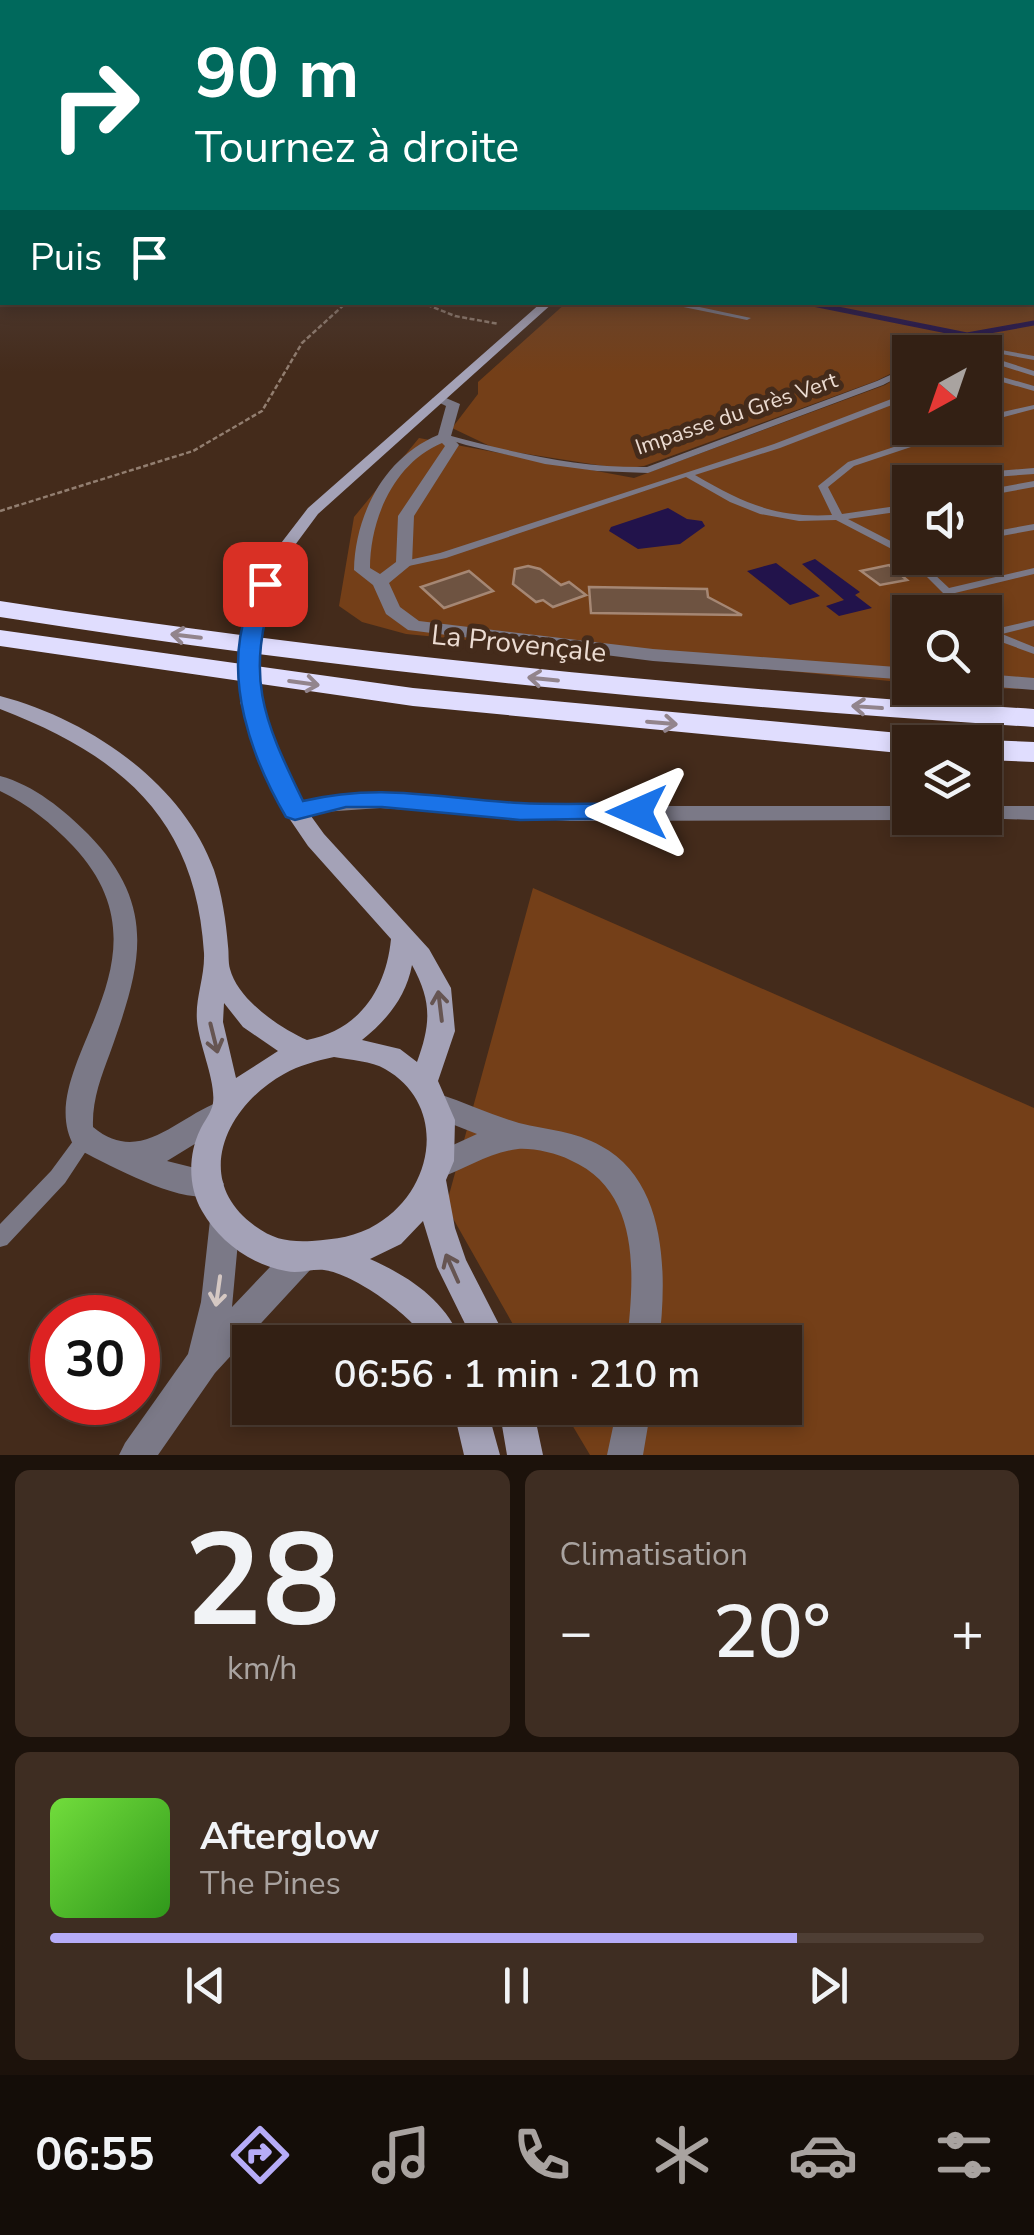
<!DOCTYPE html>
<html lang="fr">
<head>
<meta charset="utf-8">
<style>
  :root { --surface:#332014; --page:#3e2d22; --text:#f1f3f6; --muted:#a9a3a0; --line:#4e3e34; --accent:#b6acf8 }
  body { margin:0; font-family:"Nunito Sans",sans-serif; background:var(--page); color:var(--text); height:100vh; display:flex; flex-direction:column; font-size:38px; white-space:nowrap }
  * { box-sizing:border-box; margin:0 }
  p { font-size:32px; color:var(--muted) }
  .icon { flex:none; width:55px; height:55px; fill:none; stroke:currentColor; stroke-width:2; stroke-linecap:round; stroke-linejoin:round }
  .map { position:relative; height:1455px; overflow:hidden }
  .details { display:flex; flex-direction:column; gap:15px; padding:15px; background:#1c120b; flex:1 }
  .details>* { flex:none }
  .guide { position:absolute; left:0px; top:0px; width:1035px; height:305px; box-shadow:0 5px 15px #0003,0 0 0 2px var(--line); background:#00695c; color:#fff; overflow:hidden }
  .needle { width:65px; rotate:220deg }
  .fabs { position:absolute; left:892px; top:335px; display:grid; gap:20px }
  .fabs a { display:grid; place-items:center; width:110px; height:110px; border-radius:0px; background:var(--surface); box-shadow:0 5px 15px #0003,0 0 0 2px var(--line); font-size:50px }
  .speed { position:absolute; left:30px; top:1295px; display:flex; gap:20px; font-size:50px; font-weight:700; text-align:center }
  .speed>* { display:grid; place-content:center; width:130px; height:130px; border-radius:50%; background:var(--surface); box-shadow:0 5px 15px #0003,0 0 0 2px var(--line); line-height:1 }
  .speed .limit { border:15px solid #d22; background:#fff; color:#111 }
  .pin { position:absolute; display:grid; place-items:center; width:85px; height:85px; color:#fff; margin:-42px; border-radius:20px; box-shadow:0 5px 15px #0006 }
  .me { position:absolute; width:110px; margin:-55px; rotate:270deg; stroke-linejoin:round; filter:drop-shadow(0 0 8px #0008) }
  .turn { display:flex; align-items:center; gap:35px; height:210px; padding:0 30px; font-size:45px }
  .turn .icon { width:130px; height:130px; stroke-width:2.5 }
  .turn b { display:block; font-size:70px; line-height:85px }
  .then { display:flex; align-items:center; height:95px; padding:0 30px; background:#0003; gap:20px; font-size:38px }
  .big { font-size:75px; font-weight:600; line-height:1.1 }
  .details .widget { flex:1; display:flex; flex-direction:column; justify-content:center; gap:15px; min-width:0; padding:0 35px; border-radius:15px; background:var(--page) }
  .details .dial { align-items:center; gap:0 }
  .dial b { font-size:130px; line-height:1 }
  .song { display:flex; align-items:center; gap:30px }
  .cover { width:120px; height:120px; border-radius:15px; background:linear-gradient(135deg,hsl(100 70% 55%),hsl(110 70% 35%)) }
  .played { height:10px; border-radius:5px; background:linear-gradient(90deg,var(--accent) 80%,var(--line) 80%) }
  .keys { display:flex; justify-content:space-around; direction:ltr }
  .heat { display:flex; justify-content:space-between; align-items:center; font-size:55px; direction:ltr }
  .details .tiles { flex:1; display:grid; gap:15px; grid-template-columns:1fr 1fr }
  .widget:last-child { grid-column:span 2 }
  .trip { position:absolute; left:232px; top:1325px; width:570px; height:100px; border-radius:0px; background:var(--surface); box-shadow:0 5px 15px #0003,0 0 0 2px var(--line); font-weight:600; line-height:100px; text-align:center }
  .dock { display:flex; height:160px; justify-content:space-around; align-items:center; background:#140d08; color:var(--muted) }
  .dock .icon { width:70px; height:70px }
  .dock .selected { color:var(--accent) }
  .dock b { font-size:45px; color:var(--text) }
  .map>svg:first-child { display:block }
</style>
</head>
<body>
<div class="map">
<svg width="1034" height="1455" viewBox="0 0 1034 1455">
  <rect width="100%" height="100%" fill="#442b1b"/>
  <path fill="#743f18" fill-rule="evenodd" d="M1033,244L1034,321L1015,326L1034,323V689L960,688H985V612H910V683L406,634L362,622L339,606L354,517L419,438L634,478L885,385L910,370V428H985V352H938L941,349L910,352V364L876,381L644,466L623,469L496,449L452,428L478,394V382L566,303L1032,302ZM910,482H985V558H910Z
    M533,888L1034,1108V1455H590L562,1408H785V1342H523L446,1206Z"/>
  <path fill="#22134b" d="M668,508L687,519L702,521L705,526L680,544L638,549L609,531L611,527Z
    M815,559L860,592L855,595L872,608L839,616L826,606L844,600L802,564Z
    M776,563L820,596L790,605L747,571Z"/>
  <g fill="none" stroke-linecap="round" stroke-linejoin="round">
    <path stroke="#22134b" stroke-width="5" d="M803,302L967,335L1034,323"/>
  </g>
  <path fill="#6e5341" stroke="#a58774" stroke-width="2.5" d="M889,565L907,580L880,585L861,571Z
    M528,566L540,569L561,585L569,582L586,595L553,607L543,600L536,602L513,584L515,569Z
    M469,571L493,591L444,608L421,587Z
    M589,587L707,589L708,597L742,615L591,613Z"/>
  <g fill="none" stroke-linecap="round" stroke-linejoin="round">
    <path stroke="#927e70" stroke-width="2.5" stroke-dasharray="5 2.5" stroke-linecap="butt" d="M420,302L455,316L499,324
      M0,511L193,451L262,411L302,343L347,302"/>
    <path fill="#7b7987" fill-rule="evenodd" d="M659,302H676L751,318L747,320Z
      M957,342L1034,356V360L958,346L946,352H937Z
      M1000,360L1034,371V376L996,364L985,365V361Z
      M910,366V371L883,385L648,473L597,471L545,464L466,445L440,437L444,434C511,452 577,468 647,467L877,381Z
      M985,372L1034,386V391L985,377Z
      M907,393H910V398L780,448L695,475C744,503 774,518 832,515L818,486L848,462L952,428H963L962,430L854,466L828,487L842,514L910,504V510L848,519L910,551V558H917L949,588L1034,568V574L955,593L973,612H962L907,557L836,520L799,521L760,514L730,502L686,477L446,558L404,567L399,564L400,562L440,553L774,444Z
      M1034,405V409L985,422V416Z
      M1034,468V474L925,482L917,480L922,477Z
      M1034,481V487L985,496V490Z
      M1034,524V530L985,539V533Z
      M1034,620V626L1002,634L1034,647V654L985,636V627L991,630Z
      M85,1131L91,1133L94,1139L65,1183L7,1245L0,1247V1224L51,1171L79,1133Z"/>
    <path fill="#7b7987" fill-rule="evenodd" d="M439,395L460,404L451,436L459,445L414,516L412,564L389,583L400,607L419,621L653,649L910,668V680L653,661L408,630L386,614L373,585L354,570C355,514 385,457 438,435L446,406L432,399ZM442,443L445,446L398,516L396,562L380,574L370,568C370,519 394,463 442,443Z
      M985,674L1034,678V690L985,686Z
      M0,776C34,785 64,810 88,834C159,907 141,966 110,1053C101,1077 92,1100 93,1127C140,1166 175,1118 219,1102L229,1105L233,1114L229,1123L167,1161L219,1174L224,1184L219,1194C183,1208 109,1164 75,1148C27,1067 184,964 73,846C52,824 28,804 0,791Z
      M380,793L570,806H910V818H918L910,820L570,821L380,808L323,812L295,819L287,817L284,812L287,807L323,797Z
      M985,806H1034V820L977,818H985Z
      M439,1094C466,1103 492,1115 519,1123C548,1130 575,1131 601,1146C668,1182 667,1277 659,1342H627C634,1277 642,1191 570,1160C556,1153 533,1148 518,1149C490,1152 465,1169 439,1178L429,1174L424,1165L429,1156L477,1134L429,1115L425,1106L429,1097Z
      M225,1206L236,1210L240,1220L232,1307L289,1247L300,1243L311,1247L316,1258L311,1269L215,1373L158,1455H119L125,1443L188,1354L201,1302L210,1220L214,1210Z
      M617,1408H651L643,1455H607Z"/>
    <path fill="#a4a2b7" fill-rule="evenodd" d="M0,188L2,189V193L0,194Z
      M542,302H554L318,514L281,564L259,630L260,702L295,794L324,834L429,949L451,988L455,1031L438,1081L455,1120L454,1161L446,1180L455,1228L466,1260L508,1342H474L437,1267L423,1221L401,1244L370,1259C410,1277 445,1300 462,1342H428C412,1316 355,1274 324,1270C311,1269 298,1274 286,1271C251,1265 219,1241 202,1211C188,1187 188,1155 200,1130C203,1123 212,1112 213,1103C216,1081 199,1045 197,1021C195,998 205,977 204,953C196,818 120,755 0,709V696C88,719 182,782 214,870C222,894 226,921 228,946C229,953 228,962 230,969C238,1000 280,1028 307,1040C359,1030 386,990 391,939L308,846L274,796L240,702L241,630L265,564L308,508ZM412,965C432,1001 431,1024 417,1062L400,1049L362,1040C387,1020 406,997 412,965ZM224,1003L243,1027L278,1051L236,1078L223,1022ZM334,1057C350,1060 372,1061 385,1069C448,1105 435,1189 377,1224C356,1237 336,1239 312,1241C289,1242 274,1240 255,1226C191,1180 226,1106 284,1074C300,1065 316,1061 334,1057Z
      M453,1408H487L500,1455H464Z
      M499,1408H533L543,1455H507Z"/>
    <path fill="#e0ddfe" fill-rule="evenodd" d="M0,601C343,654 687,687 1034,709V727C687,705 343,671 0,617Z
      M0,630L413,688L910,734L924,742H910V754L413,706L0,646Z
      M985,740L1034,742V762L985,760V742H976Z"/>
  </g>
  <defs><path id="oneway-shaft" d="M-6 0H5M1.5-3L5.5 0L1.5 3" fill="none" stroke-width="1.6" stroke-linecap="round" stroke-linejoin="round" transform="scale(2.5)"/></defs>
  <g stroke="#92848c">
    <use href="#oneway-shaft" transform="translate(186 636) rotate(-173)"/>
    <use href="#oneway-shaft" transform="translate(543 679) rotate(-174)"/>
    <use href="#oneway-shaft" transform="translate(304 683) rotate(8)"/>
    <use href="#oneway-shaft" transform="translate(867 707) rotate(-176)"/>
    <use href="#oneway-shaft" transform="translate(662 723) rotate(5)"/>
  </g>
  <g stroke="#665552">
    <use href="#oneway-shaft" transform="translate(440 1006) rotate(-97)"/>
    <use href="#oneway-shaft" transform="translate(214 1038) rotate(76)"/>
    <use href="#oneway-shaft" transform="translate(452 1268) rotate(-114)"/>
  </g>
  <use stroke="#d5c8c3" href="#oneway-shaft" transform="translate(218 1291) rotate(98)"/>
  <linearGradient id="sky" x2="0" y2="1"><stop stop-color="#25180f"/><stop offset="0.45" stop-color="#564a4a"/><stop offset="1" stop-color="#564a4a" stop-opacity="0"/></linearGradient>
  <rect width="1034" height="372" fill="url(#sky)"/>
  <path fill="#1a73e8" stroke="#114b97" stroke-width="2.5" d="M265,578L275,584C245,677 262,717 303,801C383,782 440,799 520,803C558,805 598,803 637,804L646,806L649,812L646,818L520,820L382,807H346L295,820L286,817C251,757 223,679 247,610C251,598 252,583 265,578Z"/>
  <g text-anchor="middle" stroke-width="10" stroke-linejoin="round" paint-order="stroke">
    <g font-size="22" fill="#ecdcd2" stroke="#442b1b">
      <text transform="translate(736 413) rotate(-19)" y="8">Impasse du Grès Vert</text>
    </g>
    <g font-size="28" fill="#ecdcd2" stroke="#442b1b">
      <text transform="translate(519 643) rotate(6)" y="10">La Provençale</text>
    </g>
  </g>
</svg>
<div class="fabs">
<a><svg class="needle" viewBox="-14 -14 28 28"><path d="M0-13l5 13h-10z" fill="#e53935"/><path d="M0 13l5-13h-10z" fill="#a9a3a0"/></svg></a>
<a><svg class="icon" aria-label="sound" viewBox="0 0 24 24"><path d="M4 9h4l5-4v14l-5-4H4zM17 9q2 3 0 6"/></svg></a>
<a><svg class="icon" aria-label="search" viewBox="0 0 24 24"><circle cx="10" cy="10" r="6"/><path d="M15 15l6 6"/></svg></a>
<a><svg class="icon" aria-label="layers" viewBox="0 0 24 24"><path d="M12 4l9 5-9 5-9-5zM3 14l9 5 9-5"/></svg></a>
</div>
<div class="speed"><div class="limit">30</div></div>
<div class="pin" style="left:265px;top:584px;background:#d93025"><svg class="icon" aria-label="arrive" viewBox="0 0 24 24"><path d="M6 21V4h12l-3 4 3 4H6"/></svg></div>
<svg class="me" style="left:637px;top:812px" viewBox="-20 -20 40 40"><path d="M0-17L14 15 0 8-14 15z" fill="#1a73e8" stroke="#fff" stroke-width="4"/></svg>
<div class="trip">06:56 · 1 min · 210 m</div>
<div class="guide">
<div class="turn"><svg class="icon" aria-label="right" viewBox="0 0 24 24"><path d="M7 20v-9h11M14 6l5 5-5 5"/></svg><div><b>90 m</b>Tournez à droite</div></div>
<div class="then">Puis<svg class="icon" aria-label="arrive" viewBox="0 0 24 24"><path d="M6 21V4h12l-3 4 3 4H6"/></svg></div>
</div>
</div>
<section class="details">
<div class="tiles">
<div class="widget dial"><b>28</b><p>km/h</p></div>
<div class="widget"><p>Climatisation</p>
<div class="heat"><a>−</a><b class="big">20°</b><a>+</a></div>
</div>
<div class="widget">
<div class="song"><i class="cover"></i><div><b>Afterglow</b><p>The Pines</p></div></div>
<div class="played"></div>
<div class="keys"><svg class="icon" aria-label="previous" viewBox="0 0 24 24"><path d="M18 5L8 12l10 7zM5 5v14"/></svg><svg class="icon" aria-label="pause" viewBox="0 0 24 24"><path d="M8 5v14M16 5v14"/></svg><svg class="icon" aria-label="next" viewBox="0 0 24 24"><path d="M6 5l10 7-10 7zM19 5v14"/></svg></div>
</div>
</div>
</section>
<nav class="dock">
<b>06:55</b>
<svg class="icon selected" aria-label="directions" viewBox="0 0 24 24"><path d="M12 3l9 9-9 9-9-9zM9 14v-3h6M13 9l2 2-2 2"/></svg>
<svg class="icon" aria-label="music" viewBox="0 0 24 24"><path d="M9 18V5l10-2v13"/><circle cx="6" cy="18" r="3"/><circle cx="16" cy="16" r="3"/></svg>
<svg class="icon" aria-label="phone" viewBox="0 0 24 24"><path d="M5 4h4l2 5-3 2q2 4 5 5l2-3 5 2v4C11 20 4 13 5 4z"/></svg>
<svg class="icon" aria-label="climate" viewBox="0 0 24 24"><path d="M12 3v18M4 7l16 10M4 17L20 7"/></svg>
<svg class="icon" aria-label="car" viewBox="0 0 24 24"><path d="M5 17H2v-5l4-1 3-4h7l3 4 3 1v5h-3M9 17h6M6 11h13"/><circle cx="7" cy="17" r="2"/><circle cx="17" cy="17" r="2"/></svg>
<svg class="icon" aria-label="filters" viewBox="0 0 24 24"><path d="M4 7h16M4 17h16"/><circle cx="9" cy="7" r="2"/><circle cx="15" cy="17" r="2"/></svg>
</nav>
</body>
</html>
